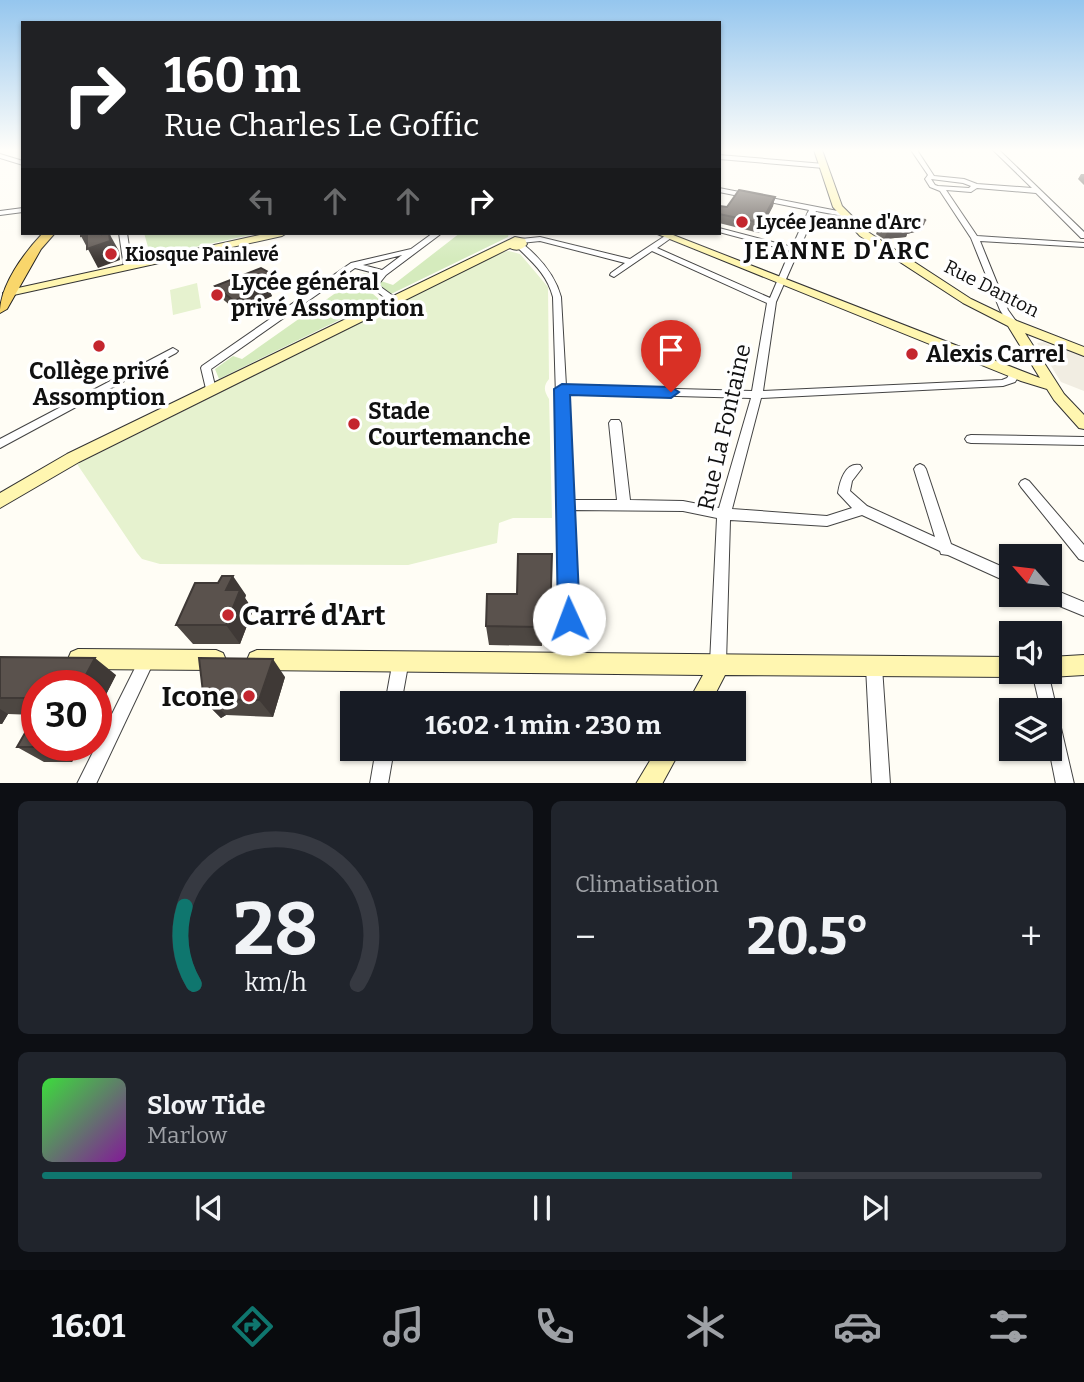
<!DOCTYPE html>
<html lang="fr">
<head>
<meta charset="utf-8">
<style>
  :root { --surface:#171b24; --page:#20242c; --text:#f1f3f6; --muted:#9ea1a6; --line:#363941; --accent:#0f766e }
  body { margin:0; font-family:Bitter,serif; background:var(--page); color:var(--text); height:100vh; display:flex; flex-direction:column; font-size:26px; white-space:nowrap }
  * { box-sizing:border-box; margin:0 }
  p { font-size:23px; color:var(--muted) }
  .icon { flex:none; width:38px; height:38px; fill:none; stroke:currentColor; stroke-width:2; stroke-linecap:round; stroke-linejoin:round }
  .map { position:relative; height:783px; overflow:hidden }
  .side { display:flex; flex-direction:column; gap:18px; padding:18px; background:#0d0f14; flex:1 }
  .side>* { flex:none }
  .top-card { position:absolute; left:21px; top:21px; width:700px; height:214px; border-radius:0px; box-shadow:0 2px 5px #0004; background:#202124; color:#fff; overflow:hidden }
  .needle { width:46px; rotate:298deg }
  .fabs { position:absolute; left:999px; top:544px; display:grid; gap:14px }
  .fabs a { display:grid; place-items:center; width:63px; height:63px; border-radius:0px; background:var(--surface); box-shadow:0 2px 5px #0004; font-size:35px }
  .speed { position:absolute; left:21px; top:670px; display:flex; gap:14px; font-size:35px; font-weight:700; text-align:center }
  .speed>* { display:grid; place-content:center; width:91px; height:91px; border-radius:50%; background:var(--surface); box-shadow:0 2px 5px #0004; line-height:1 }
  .speed .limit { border:10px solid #d22; background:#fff; color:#111 }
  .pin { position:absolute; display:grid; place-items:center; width:60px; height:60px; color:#fff; margin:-72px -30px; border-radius:50% 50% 50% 0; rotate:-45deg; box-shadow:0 0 7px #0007 }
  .pin .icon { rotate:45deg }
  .me { position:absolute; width:77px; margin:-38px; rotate:358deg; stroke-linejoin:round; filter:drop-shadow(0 0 5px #0008) }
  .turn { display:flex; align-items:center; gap:24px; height:147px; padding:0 28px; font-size:32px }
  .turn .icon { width:91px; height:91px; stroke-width:2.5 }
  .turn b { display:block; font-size:49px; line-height:60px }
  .lanes { display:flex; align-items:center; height:66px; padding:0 28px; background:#0003; justify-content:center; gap:35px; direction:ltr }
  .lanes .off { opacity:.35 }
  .big { font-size:52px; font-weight:700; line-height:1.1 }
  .side .card { flex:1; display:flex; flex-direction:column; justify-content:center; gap:10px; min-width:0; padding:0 24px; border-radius:10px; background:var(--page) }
  .side .dial { align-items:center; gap:0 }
  .dial svg { height:182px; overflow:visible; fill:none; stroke:var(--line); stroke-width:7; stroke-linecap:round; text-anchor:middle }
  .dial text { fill:var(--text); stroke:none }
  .song { display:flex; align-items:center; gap:21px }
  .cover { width:84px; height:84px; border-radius:10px; background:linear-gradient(135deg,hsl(120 70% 55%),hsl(290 70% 35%)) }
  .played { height:7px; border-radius:4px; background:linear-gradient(90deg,var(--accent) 75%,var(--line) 75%) }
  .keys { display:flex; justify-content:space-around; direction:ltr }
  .heat { display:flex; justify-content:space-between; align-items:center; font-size:38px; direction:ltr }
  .side .tiles { flex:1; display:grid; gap:18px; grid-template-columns:1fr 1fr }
  .card:last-child { grid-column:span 2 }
  .trip { position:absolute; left:340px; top:691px; width:406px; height:70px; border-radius:0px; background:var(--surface); box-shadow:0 2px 5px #0004; font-weight:700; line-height:70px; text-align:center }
  .tab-bar { display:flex; height:112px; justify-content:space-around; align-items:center; background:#090b0e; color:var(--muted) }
  .tab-bar .icon { width:49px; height:49px }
  .tab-bar .current { color:var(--accent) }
  .tab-bar b { font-size:32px; color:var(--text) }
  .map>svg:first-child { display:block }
</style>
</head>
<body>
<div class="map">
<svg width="1084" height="784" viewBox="0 0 1084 784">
  <rect width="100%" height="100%" fill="#fffdf5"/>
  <path fill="#d5ebbd" d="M144,233H259L154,256L151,247H148Z
    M460,233H509L508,237L391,294L377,283L381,281L393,285Z
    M364,273L373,275L366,288L380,300L219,379L215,369L233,356L242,359Z"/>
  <path fill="#e6f2cf" d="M509,251L520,254L548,287L549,379C543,386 544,391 549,399L552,518H513L499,523L497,543L408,565L160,564L142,559L137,553L77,464L502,252Z
    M197,283L201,308L173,315L170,290Z"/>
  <path fill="#f1ede2" d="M1044,342L1051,345L1053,342L1084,354V391L1061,382L1037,343Z"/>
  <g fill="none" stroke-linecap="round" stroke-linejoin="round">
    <defs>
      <path id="street" d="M911,150H917L934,176L964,179L977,184L1032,188L993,150H999L1084,232V238H1081L1036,193L977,188L971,192L946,190L977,236L1084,243V247L980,241L1008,310L1018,324L1016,326H1010L1000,310L971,238L940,191L930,187L925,179L928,175ZM931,179L963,183L971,186L969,188L938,186L935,185Z
        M0,154L23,161V165L0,158Z
        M719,155L824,164L827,166L824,168L719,159Z
        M719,188L843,212L847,214L843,216L816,211L776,302L763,391L1002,380L1007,378L1011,372H1019L1020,374L1015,382L1003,386L761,398L732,509L827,516L852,508L838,493C840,481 845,462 860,465L862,468L852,481L850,491L867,506L935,537L914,469L916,466L920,464L924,466L926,469L951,544L1012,571V584L948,555L941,554L940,551L862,515L827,526L730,520L726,663L723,668L718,671L713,668L710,663L717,518L683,511L572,510L580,662L577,667L572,670L567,667L564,662L553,297C547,274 532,262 516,246L517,244H523C540,258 555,275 561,297L566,386L752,391L767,303L652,251L614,277L610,275L611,273L625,263L540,241L521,243L517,241L521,239L540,237L630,259L668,234L672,236L671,238L657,248L770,298L790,251L719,232V228L792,247L809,210L719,192ZM566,393L751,398L719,508L683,501L630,500L621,423L619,420H611L609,423L617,500H572Z
        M23,208V212L0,215V211Z
        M119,233H127L132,267L131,269H125L124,267Z
        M433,233H442L386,275L378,285L396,298V302H390L369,285L378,274L355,268L211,369L216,390L211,394L207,393L201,368L202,366L351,263L411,249ZM402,255L382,270L363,265Z
        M173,348L178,351L176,353L0,448V439Z
        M971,435L1084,437V445L971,443L967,442L965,439L967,436Z
        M1025,479L1029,481L1084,545V561L1079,559L1021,487L1019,484L1021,481Z
        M1050,588L1084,602V616L1045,600L1043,595H1050Z
        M147,651L152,654L155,659L96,784H77L142,654Z
        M396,653L401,656L407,671L401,704H385L391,671L388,661L391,656Z
        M874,659L880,661L882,667L890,784H872L866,667L868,661Z
        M1032,672H1048L1074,784H1056L1049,749L1050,710H1041Z
        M376,749H394L388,784H370Z"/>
      <path id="secondary" d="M814,150H822L842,206L868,232L971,299L1017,321L1084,347V356L1025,333L1064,394L1084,415V429L1079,428L1054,400L1047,389L1021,381L655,233H668L1040,378L1008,326L963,303L860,236L833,207Z
        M269,233H287L282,236L9,296L3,293L9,290Z
        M515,237L525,239L527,244C523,250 516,251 510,248L79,462L0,508V493L67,454Z
        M78,649L216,650L223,653L226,660L223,667L216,670L78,669L71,666L68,659L71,652Z
        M257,650L1012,657V672H1020L1012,677L725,675L710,704H687L703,675L257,670L250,667L247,660L250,653Z
        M1084,655V675L1050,677L1043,674L1042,672H1050V657Z
        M657,749H681L662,784H636Z"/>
      <path id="primary" d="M43,233H55L41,249L7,309L0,313C0,285 24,253 43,233Z"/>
    </defs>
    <use href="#street" stroke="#444" stroke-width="2"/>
    <use href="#secondary" stroke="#333" stroke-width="2"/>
    <use href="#primary" stroke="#222" stroke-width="2"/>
    <use href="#street" fill="#fff" fill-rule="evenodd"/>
    <use href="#secondary" fill="#fff6b0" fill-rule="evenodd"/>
    <use href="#primary" fill="#f9d66b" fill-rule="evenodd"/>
  </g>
  <path fill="#4d4742" d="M1081,174H1084V185L1078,179Z
    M775,197L773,206L759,233L719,223V206L727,207Z
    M880,224L922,230L907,234L906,237L884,239L876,234Z
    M215,286L281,287L270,292L272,296L238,312L219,296Z
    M552,554L550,640H542V646L489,645L486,626L517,594Z
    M246,595L245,598L253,610L240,644H193L176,625Z
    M0,657L116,675L96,714V686H37V746H80L72,762H44L17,747L35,715L8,714L2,724H0Z
    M199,658L285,677L273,717L226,715L221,718L204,701Z"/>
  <path fill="#3f3936" d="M775,197L773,206L759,233L761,223Z
    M926,220L922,230L907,234L906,237L884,239L888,230Z
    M102,233H109L119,251L120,260L98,268L81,236Z
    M277,277L281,287L270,292L272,296L238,312L234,301L264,283Z
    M233,576L246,595L245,598L253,610L240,644L226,625V590Z
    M95,658L116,675L96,714V686H80Z
    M273,659L285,677L273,717L259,700Z
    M210,699L226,715L221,718L204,701Z
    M0,709L8,714L2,724L0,723Z
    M47,746H80L72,762L46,747Z"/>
  <path fill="#5a524d" stroke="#3f3936" stroke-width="2" d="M739,190L775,197L761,223L719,214V206L727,207Z
    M896,216L926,220L907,225L910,227L888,230L880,224L889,223Z
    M81,233H102V234L109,233L110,241L87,249V235L81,236Z
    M261,268L277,277L264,283L268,286L234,301L215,286Z
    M518,554H552L550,621H542V627L486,626L487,594H517Z
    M222,576H233L226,590H240L226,625H176L195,583H218Z
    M0,657L95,658L80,686H37V698H0Z
    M199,658L273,659L259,700L210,699L204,701Z
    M37,712V746H47L46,747H17Z"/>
  <linearGradient id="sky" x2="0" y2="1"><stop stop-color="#95c6ee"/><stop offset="0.58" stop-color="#fffefa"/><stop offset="1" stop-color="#fffefa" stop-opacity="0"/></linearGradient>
  <rect width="1084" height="259" fill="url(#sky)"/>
  <path fill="#1a73e8" stroke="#114b97" stroke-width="2" d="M562,384L671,387L679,392L671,398L570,395L580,619L577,627L569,630L561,627L558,619L554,389Z"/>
  <g fill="#c4262e" stroke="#fff" stroke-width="2.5">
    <circle cx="742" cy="222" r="7"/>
    <circle cx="111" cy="254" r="7"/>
    <circle cx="217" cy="295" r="7"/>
    <circle cx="99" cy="346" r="7"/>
    <circle cx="912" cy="354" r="7"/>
    <circle cx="354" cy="424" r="7"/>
    <circle cx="228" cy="615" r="7"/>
    <circle cx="249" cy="696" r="7"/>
  </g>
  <g text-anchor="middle" stroke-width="7" stroke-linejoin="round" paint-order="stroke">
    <g font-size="19" font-weight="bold" fill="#111" stroke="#fff" text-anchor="start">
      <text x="756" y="229">Lycée Jeanne d'Arc</text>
      <text x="125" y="261">Kiosque Painlevé</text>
    </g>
    <g font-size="19" fill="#111" stroke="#fff">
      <text transform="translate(992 288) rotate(27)" y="7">Rue Danton</text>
    </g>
    <g font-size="23" font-weight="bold" fill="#111" stroke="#fff" text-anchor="start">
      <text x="231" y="290">Lycée général<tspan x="231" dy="26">privé Assomption</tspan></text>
      <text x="926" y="362">Alexis Carrel</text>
      <text x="99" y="379" text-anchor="middle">Collège privé<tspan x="99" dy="26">Assomption</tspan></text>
      <text x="368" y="419">Stade<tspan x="368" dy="26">Courtemanche</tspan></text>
    </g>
    <g font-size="23" fill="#111" stroke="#fff">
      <text transform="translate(724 427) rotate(-77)" y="8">Rue La Fontaine</text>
    </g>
    <g font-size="24" font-weight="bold" letter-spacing="2" fill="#111" stroke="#fff">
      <text x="838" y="259">JEANNE D'ARC</text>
    </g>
    <g font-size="28" font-weight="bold" fill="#111" stroke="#fff" text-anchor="start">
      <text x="242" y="625">Carré d'Art</text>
      <text x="235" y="706" text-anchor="end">Icone</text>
    </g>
  </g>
</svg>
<div class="fabs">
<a><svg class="needle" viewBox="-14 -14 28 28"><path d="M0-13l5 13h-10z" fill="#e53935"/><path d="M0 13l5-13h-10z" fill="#9ea1a6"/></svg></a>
<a><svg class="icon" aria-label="sound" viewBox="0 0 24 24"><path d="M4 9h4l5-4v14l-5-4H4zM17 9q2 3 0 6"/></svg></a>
<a><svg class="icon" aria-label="layers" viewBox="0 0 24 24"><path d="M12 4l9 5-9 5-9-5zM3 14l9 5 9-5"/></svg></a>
</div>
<div class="speed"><div class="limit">30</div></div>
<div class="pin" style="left:671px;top:392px;background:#d93025"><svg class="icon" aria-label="arrive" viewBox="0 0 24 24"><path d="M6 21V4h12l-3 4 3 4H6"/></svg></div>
<svg class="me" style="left:569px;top:619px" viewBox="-20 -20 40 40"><circle r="19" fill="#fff"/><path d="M0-13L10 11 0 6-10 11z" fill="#1a73e8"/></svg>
<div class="trip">16:02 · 1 min · 230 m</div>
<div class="top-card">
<div class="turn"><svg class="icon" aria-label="right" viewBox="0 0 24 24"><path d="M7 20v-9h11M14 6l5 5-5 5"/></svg><div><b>160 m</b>Rue Charles Le Goffic</div></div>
<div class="lanes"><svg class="icon off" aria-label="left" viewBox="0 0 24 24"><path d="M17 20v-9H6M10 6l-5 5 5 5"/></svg><svg class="icon off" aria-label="ahead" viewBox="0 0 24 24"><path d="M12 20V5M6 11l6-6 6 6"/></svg><svg class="icon off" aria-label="ahead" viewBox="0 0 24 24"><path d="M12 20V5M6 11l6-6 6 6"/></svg><svg class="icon" aria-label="right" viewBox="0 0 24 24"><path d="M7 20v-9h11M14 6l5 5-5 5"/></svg></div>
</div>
</div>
<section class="side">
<div class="tiles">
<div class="card dial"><svg viewBox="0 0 100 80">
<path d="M14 69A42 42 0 1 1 86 69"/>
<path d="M14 69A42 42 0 0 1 10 35" stroke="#0f766e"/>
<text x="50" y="56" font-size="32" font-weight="700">28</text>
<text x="50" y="72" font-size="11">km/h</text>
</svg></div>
<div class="card"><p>Climatisation</p>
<div class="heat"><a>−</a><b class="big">20.5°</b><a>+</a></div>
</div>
<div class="card">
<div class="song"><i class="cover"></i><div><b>Slow Tide</b><p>Marlow</p></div></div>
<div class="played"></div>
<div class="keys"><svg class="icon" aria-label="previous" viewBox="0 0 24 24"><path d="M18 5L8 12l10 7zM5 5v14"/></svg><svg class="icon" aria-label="pause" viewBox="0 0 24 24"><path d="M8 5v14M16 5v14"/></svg><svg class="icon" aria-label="next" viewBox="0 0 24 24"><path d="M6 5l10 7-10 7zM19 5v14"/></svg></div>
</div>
</div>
</section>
<nav class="tab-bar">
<b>16:01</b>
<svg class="icon current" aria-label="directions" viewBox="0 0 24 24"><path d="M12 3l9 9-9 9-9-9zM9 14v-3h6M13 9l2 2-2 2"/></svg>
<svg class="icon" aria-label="music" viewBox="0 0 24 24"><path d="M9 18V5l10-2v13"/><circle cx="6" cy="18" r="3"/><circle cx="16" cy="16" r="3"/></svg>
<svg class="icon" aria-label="phone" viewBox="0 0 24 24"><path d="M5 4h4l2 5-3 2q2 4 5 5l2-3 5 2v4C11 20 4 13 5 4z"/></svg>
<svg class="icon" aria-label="climate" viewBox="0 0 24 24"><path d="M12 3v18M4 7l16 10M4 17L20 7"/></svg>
<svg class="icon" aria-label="car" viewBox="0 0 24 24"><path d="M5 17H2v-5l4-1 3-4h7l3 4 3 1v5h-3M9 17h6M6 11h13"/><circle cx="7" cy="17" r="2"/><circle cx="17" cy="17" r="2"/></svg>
<svg class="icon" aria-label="filters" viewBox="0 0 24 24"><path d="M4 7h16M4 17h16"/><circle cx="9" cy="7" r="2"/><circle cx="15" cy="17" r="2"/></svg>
</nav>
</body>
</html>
